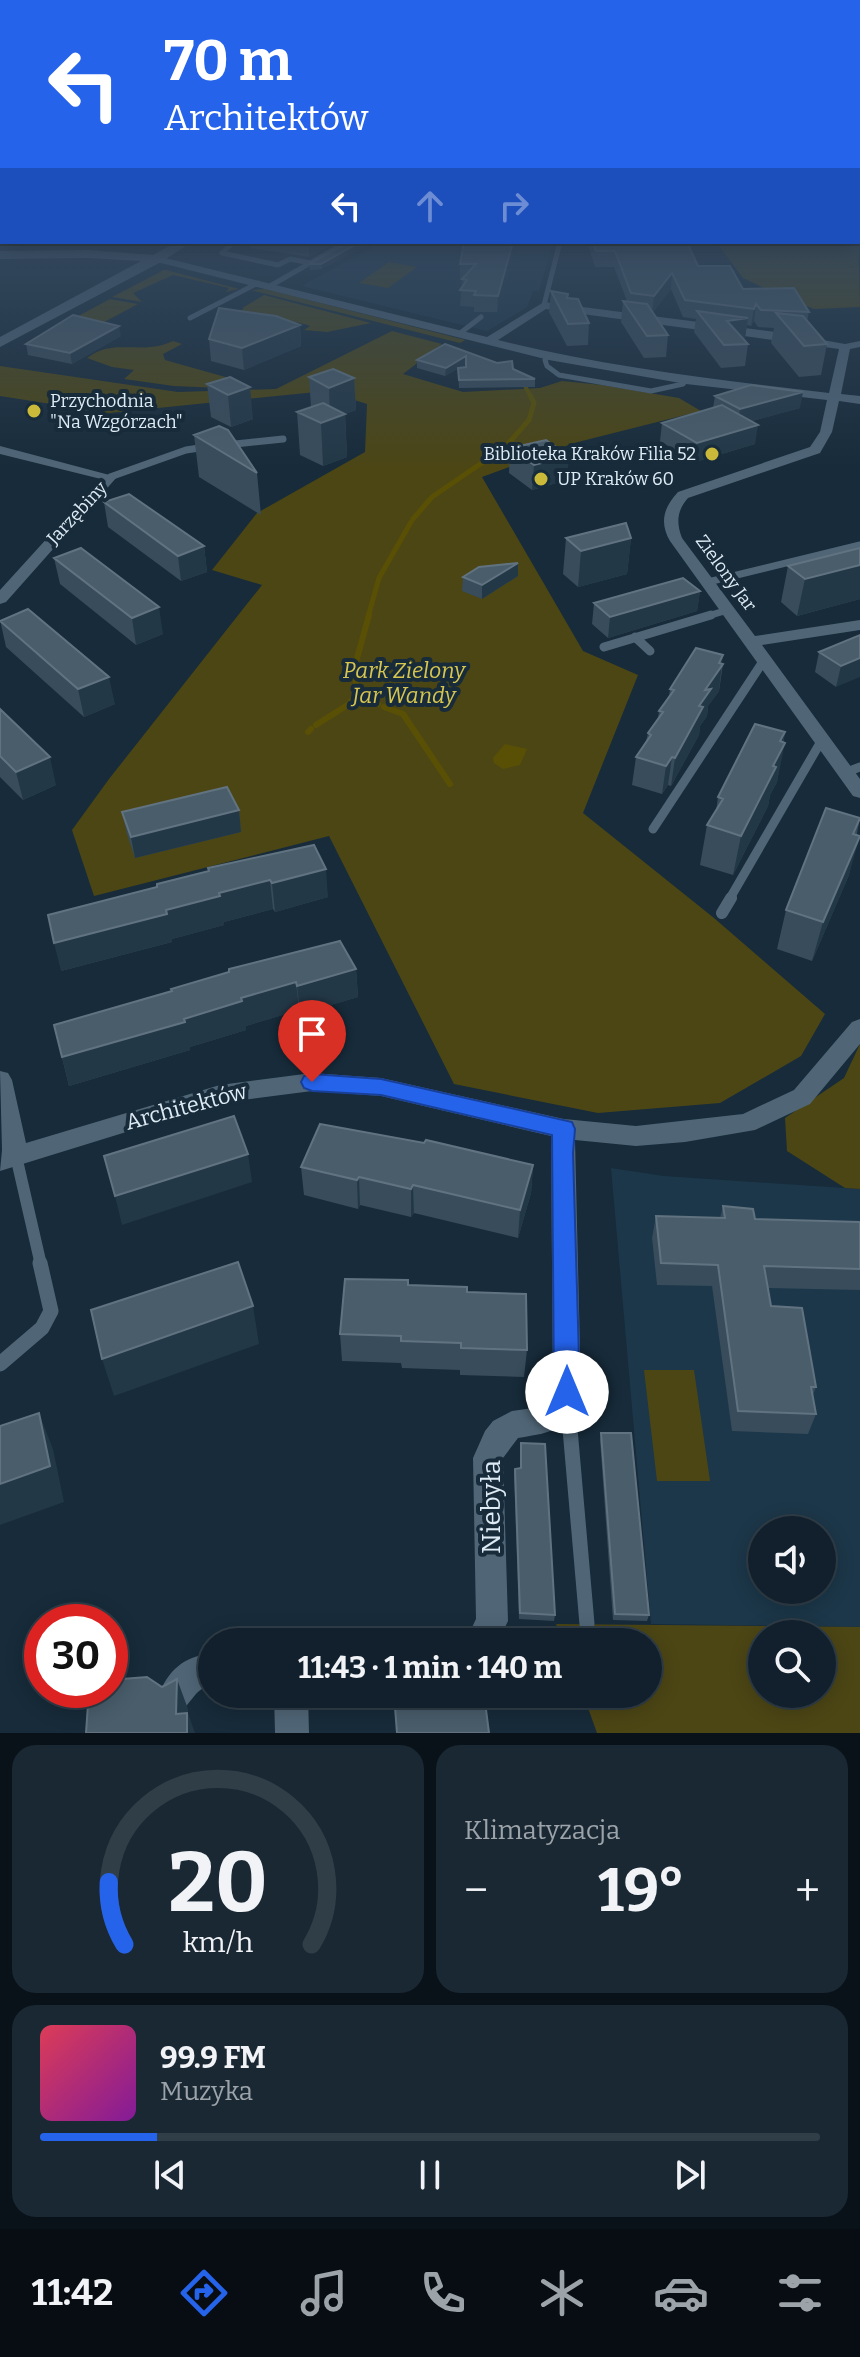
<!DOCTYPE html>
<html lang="pl">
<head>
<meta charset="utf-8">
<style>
  :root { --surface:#11202c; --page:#1a2834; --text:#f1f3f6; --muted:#9ca3a9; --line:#303e48; --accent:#2563eb }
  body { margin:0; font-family:Bitter,serif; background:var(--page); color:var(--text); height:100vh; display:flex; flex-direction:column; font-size:30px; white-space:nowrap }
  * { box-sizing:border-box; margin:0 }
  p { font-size:26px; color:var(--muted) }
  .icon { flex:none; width:44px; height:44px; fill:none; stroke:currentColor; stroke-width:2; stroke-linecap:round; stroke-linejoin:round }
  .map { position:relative; height:1733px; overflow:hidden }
  .side { display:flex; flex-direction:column; gap:12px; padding:12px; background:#091218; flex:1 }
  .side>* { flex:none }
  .banner { position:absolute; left:0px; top:0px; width:860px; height:244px; box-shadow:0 4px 20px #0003,0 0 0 2px var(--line); background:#2563eb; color:#fff; overflow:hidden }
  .buttons { position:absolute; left:748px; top:1516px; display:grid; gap:16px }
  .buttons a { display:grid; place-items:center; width:88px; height:88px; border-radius:50%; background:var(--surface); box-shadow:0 4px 20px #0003,0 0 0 2px var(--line); font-size:40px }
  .speed { position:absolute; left:24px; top:1604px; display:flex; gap:16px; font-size:40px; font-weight:700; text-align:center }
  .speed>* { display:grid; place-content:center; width:104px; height:104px; border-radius:50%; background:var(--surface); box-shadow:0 4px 20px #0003,0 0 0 2px var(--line); line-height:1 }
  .speed .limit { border:12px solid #d22; background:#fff; color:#111 }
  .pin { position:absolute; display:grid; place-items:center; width:68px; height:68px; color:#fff; margin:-82px -34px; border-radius:50% 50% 50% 0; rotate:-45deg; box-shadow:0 0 8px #0007 }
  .pin .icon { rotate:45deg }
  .me { position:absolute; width:88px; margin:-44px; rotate:0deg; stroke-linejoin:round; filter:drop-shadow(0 0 6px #0008) }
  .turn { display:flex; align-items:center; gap:28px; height:168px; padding:0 32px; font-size:36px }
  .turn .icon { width:104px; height:104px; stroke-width:2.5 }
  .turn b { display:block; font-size:56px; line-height:68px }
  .lanes { display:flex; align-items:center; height:76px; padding:0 32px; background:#0003; justify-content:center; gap:40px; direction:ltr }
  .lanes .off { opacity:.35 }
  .big { font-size:60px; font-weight:700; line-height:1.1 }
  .side .tile { flex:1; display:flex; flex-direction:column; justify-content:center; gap:12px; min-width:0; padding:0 28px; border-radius:24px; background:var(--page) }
  .side .dial { align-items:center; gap:0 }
  .dial svg { height:208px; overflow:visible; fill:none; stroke:var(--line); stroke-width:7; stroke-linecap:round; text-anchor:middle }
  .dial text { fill:var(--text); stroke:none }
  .song { display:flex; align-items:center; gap:24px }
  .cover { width:96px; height:96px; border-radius:12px; background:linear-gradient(135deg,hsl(350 70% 55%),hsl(290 70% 35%)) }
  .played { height:8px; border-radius:4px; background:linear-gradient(90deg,var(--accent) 15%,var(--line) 15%) }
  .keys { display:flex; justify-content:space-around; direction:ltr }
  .heat { display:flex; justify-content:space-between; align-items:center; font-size:44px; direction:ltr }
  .side .tiles { flex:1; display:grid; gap:12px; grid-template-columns:1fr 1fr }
  .tile:last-child { grid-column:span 2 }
  .trip { position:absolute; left:198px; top:1628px; width:464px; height:80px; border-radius:40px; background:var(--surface); box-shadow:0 4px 20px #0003,0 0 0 2px var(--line); font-weight:700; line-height:80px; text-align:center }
  .dock { display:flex; height:128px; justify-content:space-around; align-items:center; background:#070d12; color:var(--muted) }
  .dock .icon { width:56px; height:56px }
  .dock .on { color:var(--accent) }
  .dock b { font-size:36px; color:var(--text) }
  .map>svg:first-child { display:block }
</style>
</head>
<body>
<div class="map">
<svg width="860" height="1733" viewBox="0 0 860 1733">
  <rect width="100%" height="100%" fill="#172b3a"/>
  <path fill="#1c3749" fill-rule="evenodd" d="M382,242H553L539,291H533L527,307L487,331L302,286Z
    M611,1168L664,1176L860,1189V1627L651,1624ZM762,1530H822V1590H762Z"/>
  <path fill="#4c4615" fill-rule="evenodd" d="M858,225L860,307L814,309L764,288L743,278L716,242H858Z
    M389,262L417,267L388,288L359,283Z
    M164,270H166L239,289L226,292L229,288L173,275L133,293L142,302L112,297Z
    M266,289L465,340L460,343L251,290Z
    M264,295L371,323L327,332L304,330L310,326C305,323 254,315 241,312L244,307Z
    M110,299L138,304L93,328L43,335Z
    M392,331L442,344L403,374L463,392L540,388L562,381L602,385L679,398L701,411L574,443L482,477L583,651L638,675L583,813L714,918L825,1014L801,1056L720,1103L598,1113L454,1084L329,836L94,896L72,830L109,779L262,585L212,570L257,513L365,452L367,404L326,391L109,413L0,396V366L178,392L276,389Z
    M173,341L182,344L163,354L165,360L229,378L220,388L174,386L124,379L134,370L112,367L87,358C113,337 143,356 173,341Z
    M860,1044V1189L845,1188L787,1151L785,1118L844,1078Z
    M644,1370H694L710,1481H657Z
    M556,1624L860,1627V1733H597L583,1694H648V1642H563ZM762,1634H822V1694H762Z"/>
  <path fill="#595005" d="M505,744L527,749L520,765L503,769L494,763L493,758Z"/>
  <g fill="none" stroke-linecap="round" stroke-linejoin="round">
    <path stroke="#595005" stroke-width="4" d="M525,386L531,397"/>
    <path stroke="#595005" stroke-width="5" d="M507,445L529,420L534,403L530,395
      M413,519L432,497L505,447
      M368,617L379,578L411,522"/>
    <path stroke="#595005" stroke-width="6" d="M356,695L378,704
      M384,707L403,714L450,784
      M316,725L349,704L356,695V662L369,615
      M308,732L311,729"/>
    <path stroke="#506677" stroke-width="5" d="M234,242L222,253L278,265L290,259L311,263
      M270,286L347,242
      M544,305L560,242
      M190,318L258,283
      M459,334L481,317
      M549,356L545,360L547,366L559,375L651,391L683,384L686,380"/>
    <path stroke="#506677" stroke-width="7" d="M226,445L283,439
      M110,477L186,450L206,447
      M708,582L860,545
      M704,617L728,610"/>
    <path stroke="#506677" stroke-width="9" d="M635,637L650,651
      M604,647L711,615
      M847,772L860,767
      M653,829L764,660
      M729,900L823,738"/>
    <path stroke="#506677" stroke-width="12" d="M722,913L731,898
      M16,1156L41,1265"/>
    <path stroke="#506677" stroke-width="15" d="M0,1364L42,1328L51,1311L40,1263
      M568,1406L587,1624"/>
    <path fill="#506677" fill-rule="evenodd" d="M157,256L487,337L544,302L784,333L845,344L860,341V347L850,349L841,394L860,396V404L839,401L832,432L820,453L688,498C677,510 676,523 682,538L755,636L860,620V630L762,645L860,779V798L853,796L670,541C659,522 664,507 678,492L810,447L820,432L827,400L686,384L549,360L153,261L152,259ZM546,309L839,349L829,393C718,380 607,367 498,340Z
      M0,446L117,477L6,602L0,604V590L101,479L0,454Z
      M860,1019V1044L810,1104L755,1130L685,1142L636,1146L575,1140L581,1392C569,1430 555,1432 518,1438L503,1458L508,1621L498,1642H465L476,1619L473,1458L485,1431L493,1421L512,1411L540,1407L553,1392L551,1136L381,1096L312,1091L220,1103L0,1171L2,1150L0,1071L8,1073L12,1080L26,1143L220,1085L312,1073L381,1078L564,1119L636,1126L743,1114L794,1090L852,1022Z
      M212,1653V1685C192,1689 192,1707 175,1714L163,1709L158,1697C168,1670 183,1657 212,1653Z
      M274,1694H308L309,1733H275Z"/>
    <path fill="#506677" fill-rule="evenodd" d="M177,242H192L161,262L0,347V337L141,261L88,258L0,259V251L88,250L153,255Z"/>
  </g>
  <path fill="#384c5b" d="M250,242H336L309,257L251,248Z
    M464,242H516L497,312H474V307L460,306L462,280H460V264Z
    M587,242H692L691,246H688L698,266L743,289L809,312L807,321L827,344L821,375L799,377L771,343L774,328L758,327L754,321L751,326L747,325L744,339L748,344L745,366L721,368L694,332L696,319L683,317L671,289L653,312L668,335L666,357L644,358L621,322L623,301H627L614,267H595Z
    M369,243L322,269L310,270L309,264Z
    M551,291L568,298L589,323L588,345L567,346L549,312Z
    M300,325L301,346L244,370L211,361L209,339Z
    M121,336L72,364L28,355L26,344Z
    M445,344L513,369L535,379V387L459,388L458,368L466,367V364L445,376L417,368V360Z
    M230,377L253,419L231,427L211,417L207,384Z
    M309,377L354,378L356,410L345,414L347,457L323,466L300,455L297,412L311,407Z
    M715,396L800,408L752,421L755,444L695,462L660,441L662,423L713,408Z
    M194,435L257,473L261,515L199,477Z
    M510,448L567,480L532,490L509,473Z
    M104,502L204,546L207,572L181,581L108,527Z
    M566,538H631L627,574L578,587L563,574Z
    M860,548V599L797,616L781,602L788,566Z
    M54,558L163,634L136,645L60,584Z
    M518,576L482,599L462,591L463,577Z
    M700,591L697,611L608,638L592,624L594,603Z
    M0,620L115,704L84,717L6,647Z
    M860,635L836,687L815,672L819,652Z
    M722,664H723L719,691L708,706L707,716L700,726L699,735L671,786L668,785L662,794L632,785L636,757L646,741L648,733L658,718L659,711L669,696L670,689Z
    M0,709L56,785L23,800L0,777Z
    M785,732L777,782L770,795L768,806L733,875L700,865L707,825L716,811L718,797Z
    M239,810L241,832L135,858L127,834L122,812Z
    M860,818L849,875L812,961L777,949L786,910Z
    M314,845L328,897L275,912L273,909L224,922V925L172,939V942L61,971L157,887Z
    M356,969L358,997L300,1014L299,1010L246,1026V1030L190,1047V1050L69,1086L54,1025Z
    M533,1165L531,1193L518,1238L414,1213L411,1217L360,1205L358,1209L304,1195L301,1167Z
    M723,1206L755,1219L860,1222V1290L768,1288L771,1306L816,1387L813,1395L816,1414L808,1434L732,1431L712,1286L657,1285L652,1238L656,1216L720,1218Z
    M408,1285L467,1292L527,1350L524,1377L460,1375V1370L402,1368L401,1363L342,1361L340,1334Z
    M601,1433L649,1615L647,1621L613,1620L600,1440Z
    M521,1443L555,1615L554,1621L519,1619L514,1475L515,1469L521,1468Z"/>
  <path fill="#233847" d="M309,242H336L309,257Z
    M360,242L369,243L322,269L321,264Z
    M513,242H516V245L497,312L498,296Z
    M672,273L671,289L652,313L654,296Z
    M756,304L754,321L751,326L754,309Z
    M748,318L745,339L724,342L727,321Z
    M300,325L301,346L244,370L242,348Z
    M119,326L121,336L72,364L70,353Z
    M466,356V364L445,376L446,368Z
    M354,378L356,410L345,414L347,457L323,466L321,423L330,420L329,388Z
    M250,387L253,419L231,427L228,395Z
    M803,392L800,408L738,425L740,409Z
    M758,425L755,444L695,462L697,443Z
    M569,456L567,480L532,490L534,465Z
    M631,538L627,574L578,587L581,551Z
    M204,546L207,572L181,581L178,556Z
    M518,563V576L482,599V585Z
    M860,565V599L797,616L805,579Z
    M700,591L697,611L608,638L610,617Z
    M159,607L163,634L136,645L132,618Z
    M723,655L719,691L708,706L707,716L700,726L699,735L671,786L675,758L699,706L705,690Z
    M860,658V677L836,687L841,666Z
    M109,677L115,704L84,717L78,689Z
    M785,732L781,752L785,743L777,782L770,795L768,806L733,875L741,836L780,741Z
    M50,757L56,785L23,800L16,772Z
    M672,757L668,785L662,794L666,766Z
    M239,810L241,832L135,858L131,837Z
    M860,836L849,875L812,961L823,922Z
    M326,869L328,897L275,912L272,883Z
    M270,880L273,909L224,922V925L172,939V942L61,971L54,943L166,910L219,893Z
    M356,969L358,997L300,1014L297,986Z
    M296,982L299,1010L246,1026V1030L190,1047V1050L69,1086L62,1057L184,1019L241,998Z
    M248,1154L252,1182L122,1225L115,1196Z
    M533,1165L531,1193L518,1238L520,1210Z
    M359,1177L360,1205L358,1209L357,1180Z
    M413,1185L414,1213L411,1217V1189Z
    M253,1306L259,1344L114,1396L102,1359Z
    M39,1413L53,1449L64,1502L0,1525V1484Z
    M177,1679L188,1709V1713L195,1733H183L176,1714Z"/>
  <path fill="#495d6b" stroke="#617380" stroke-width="2" d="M349,242H360L321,264H309Z
    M464,242H513L498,296L474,295L476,291L460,290L467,280L462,279L476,264H460Z
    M593,242H687L698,266H730L743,289L794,288L809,312L761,310L756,304L754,309L685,300L672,273L654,296L631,293L615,251H596Z
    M551,291L568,294L567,298L578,299L589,323L568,324Z
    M623,301L647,304L668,335L647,336Z
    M219,308L276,316L300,325L242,348L209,339Z
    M697,311L748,318L727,321L748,344L724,345Z
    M776,313L803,316L827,344L804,346Z
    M73,315L119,326L70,353L26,344Z
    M445,344L497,363L512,361L513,369L535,379L459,380L458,368L466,367V356L446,368L417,360Z
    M333,369L354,378L329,388L309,377Z
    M230,377L250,387L228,395L207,384Z
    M751,385L803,392L740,409L715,396Z
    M323,403L345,414L321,423L297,412Z
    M722,405L758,425L697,443L662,423Z
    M219,426L228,430L257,473L194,435Z
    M546,440L569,456L534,465L510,448Z
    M129,494L204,546L178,556L104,502Z
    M626,523L631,538L581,551L566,538Z
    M81,548L159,607L132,618L54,558Z
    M860,548V565L805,579L788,566Z
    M518,563L482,585L463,577L479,567Z
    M683,578L700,591L610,617L594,603Z
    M28,609L109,677L78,689L0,621Z
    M860,635V658L841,666L819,652Z
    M696,648L723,655L719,663L723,664L705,690L711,689L699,706L703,707L675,758L672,757L666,766L636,757L651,735L648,733L663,712L659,711L674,690L670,689Z
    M0,709L50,757L16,772L0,756Z
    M755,724L785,732L780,741L785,743L773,766L776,767L741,836L707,825L723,799L718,797Z
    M227,787L239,810L131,837L122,812Z
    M826,808L860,818L853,834L860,836L823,922L786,910Z
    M314,845L326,869L272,883L270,880L219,893L220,896L166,910L167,914L54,943L48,915L157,887V884L209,871L208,868Z
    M340,941L356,969L297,986L296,982L241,998L242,1001L184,1019L185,1022L62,1057L54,1025L172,991L171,989L229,972V969Z
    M234,1116L248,1154L115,1196L104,1156Z
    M320,1124L424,1143L426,1140L533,1165L520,1210L413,1185L411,1189L359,1177L357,1180L301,1167Z
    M723,1206L753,1209L755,1219L860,1222V1269L764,1266L771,1306L802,1308L816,1387H811L816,1414L738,1411L718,1265L661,1263L656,1216L725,1218Z
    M238,1262L253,1306L102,1359L91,1310Z
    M345,1279L408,1280V1285L467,1287V1292L526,1294L527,1350L461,1348V1343L401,1341V1336L340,1334Z
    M39,1413L50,1466L0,1484V1426Z
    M601,1433H631L649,1615L615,1614Z
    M521,1443L545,1444L555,1615L520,1613L515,1469L521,1468Z
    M147,1677L162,1687L177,1679L176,1714L187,1713V1733H86L89,1690H110V1680Z
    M394,1694H484L489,1733H397Z"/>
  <linearGradient id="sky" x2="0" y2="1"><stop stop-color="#0d1820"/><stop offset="0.48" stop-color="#364a60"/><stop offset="1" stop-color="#364a60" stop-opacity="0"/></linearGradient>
  <rect width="860" height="468" fill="url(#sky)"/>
  <path fill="#2563eb" stroke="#184099" stroke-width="2" d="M312,1074L381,1079L572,1122L575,1129L573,1153L580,1392L576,1400L567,1404L558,1400L554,1392L552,1135L381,1095L312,1091L304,1088L301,1082L304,1076Z"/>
  <g fill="#cbba39" stroke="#172b3a" stroke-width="3">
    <circle cx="34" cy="411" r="8"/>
    <circle cx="712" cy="454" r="8"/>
    <circle cx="541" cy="479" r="8"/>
  </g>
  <g text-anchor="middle" stroke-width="8" stroke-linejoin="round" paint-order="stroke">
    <g font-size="18" fill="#deebf4" stroke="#172b3a" text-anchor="start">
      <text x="50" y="407">Przychodnia<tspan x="50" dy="21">"Na Wzgórzach"</tspan></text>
      <text x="696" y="460" text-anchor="end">Biblioteka Kraków Filia 52</text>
      <text x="557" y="485">UP Kraków 60</text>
    </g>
    <g font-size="18" fill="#deebf4" stroke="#172b3a">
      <text transform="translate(77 513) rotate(-47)" y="6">Jarzębiny</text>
      <text transform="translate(726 573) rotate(54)" y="6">Zielony Jar</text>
    </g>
    <g font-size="22" font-style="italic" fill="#d6c54f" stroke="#172b3a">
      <text x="404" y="678">Park Zielony<tspan x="404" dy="25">Jar Wandy</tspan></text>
    </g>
    <g font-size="22" fill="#deebf4" stroke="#172b3a">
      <text transform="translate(186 1106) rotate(-15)" y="8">Architektów</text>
    </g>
    <g font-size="26" fill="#deebf4" stroke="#172b3a">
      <text transform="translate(491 1507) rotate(-90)" y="9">Niebyła</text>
    </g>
  </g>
</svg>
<div class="buttons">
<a><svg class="icon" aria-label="sound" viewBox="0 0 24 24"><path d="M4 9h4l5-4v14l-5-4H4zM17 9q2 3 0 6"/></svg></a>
<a><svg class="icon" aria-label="search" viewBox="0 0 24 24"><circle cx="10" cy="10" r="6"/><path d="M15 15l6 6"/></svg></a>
</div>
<div class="speed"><div class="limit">30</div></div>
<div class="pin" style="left:312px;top:1082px;background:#d93025"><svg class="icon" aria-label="arrive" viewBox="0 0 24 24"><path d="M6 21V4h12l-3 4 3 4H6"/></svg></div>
<svg class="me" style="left:567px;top:1392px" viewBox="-20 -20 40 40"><circle r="19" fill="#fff"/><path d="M0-13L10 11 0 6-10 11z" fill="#2563eb"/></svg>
<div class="trip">11:43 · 1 min · 140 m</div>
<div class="banner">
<div class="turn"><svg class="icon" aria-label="left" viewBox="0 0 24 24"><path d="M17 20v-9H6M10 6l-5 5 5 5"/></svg><div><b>70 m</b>Architektów</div></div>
<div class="lanes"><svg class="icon" aria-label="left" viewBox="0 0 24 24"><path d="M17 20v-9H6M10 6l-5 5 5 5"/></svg><svg class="icon off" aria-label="ahead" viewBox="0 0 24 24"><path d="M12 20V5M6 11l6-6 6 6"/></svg><svg class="icon off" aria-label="right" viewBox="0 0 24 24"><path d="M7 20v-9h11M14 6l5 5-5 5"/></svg></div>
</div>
</div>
<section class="side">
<div class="tiles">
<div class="tile dial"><svg viewBox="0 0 100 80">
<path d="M14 69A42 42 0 1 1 86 69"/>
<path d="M14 69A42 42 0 0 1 8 45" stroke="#2563eb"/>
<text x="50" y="56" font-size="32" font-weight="700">20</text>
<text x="50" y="72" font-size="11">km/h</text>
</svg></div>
<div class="tile"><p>Klimatyzacja</p>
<div class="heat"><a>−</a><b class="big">19°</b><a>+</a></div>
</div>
<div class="tile">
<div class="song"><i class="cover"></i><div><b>99.9 FM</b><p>Muzyka</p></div></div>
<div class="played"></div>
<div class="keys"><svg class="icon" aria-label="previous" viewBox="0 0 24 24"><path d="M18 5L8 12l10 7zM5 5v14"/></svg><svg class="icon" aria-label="pause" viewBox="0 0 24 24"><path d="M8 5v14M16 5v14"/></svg><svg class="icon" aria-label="next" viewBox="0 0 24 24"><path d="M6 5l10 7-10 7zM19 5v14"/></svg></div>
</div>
</div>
</section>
<nav class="dock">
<b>11:42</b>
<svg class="icon on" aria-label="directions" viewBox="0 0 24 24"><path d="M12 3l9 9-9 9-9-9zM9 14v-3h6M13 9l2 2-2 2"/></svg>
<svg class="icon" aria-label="music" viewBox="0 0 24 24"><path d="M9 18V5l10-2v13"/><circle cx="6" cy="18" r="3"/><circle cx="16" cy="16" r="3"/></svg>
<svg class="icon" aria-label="phone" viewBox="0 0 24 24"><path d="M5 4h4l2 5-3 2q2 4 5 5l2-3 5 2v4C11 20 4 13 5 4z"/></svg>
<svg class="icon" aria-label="climate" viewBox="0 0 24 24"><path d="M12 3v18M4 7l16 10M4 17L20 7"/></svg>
<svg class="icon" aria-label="car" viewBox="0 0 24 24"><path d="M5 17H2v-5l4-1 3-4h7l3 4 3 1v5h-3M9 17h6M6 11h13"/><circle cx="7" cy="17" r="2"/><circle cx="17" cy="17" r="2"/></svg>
<svg class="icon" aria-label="filters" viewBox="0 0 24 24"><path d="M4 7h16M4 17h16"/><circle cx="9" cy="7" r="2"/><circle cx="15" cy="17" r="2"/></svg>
</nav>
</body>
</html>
